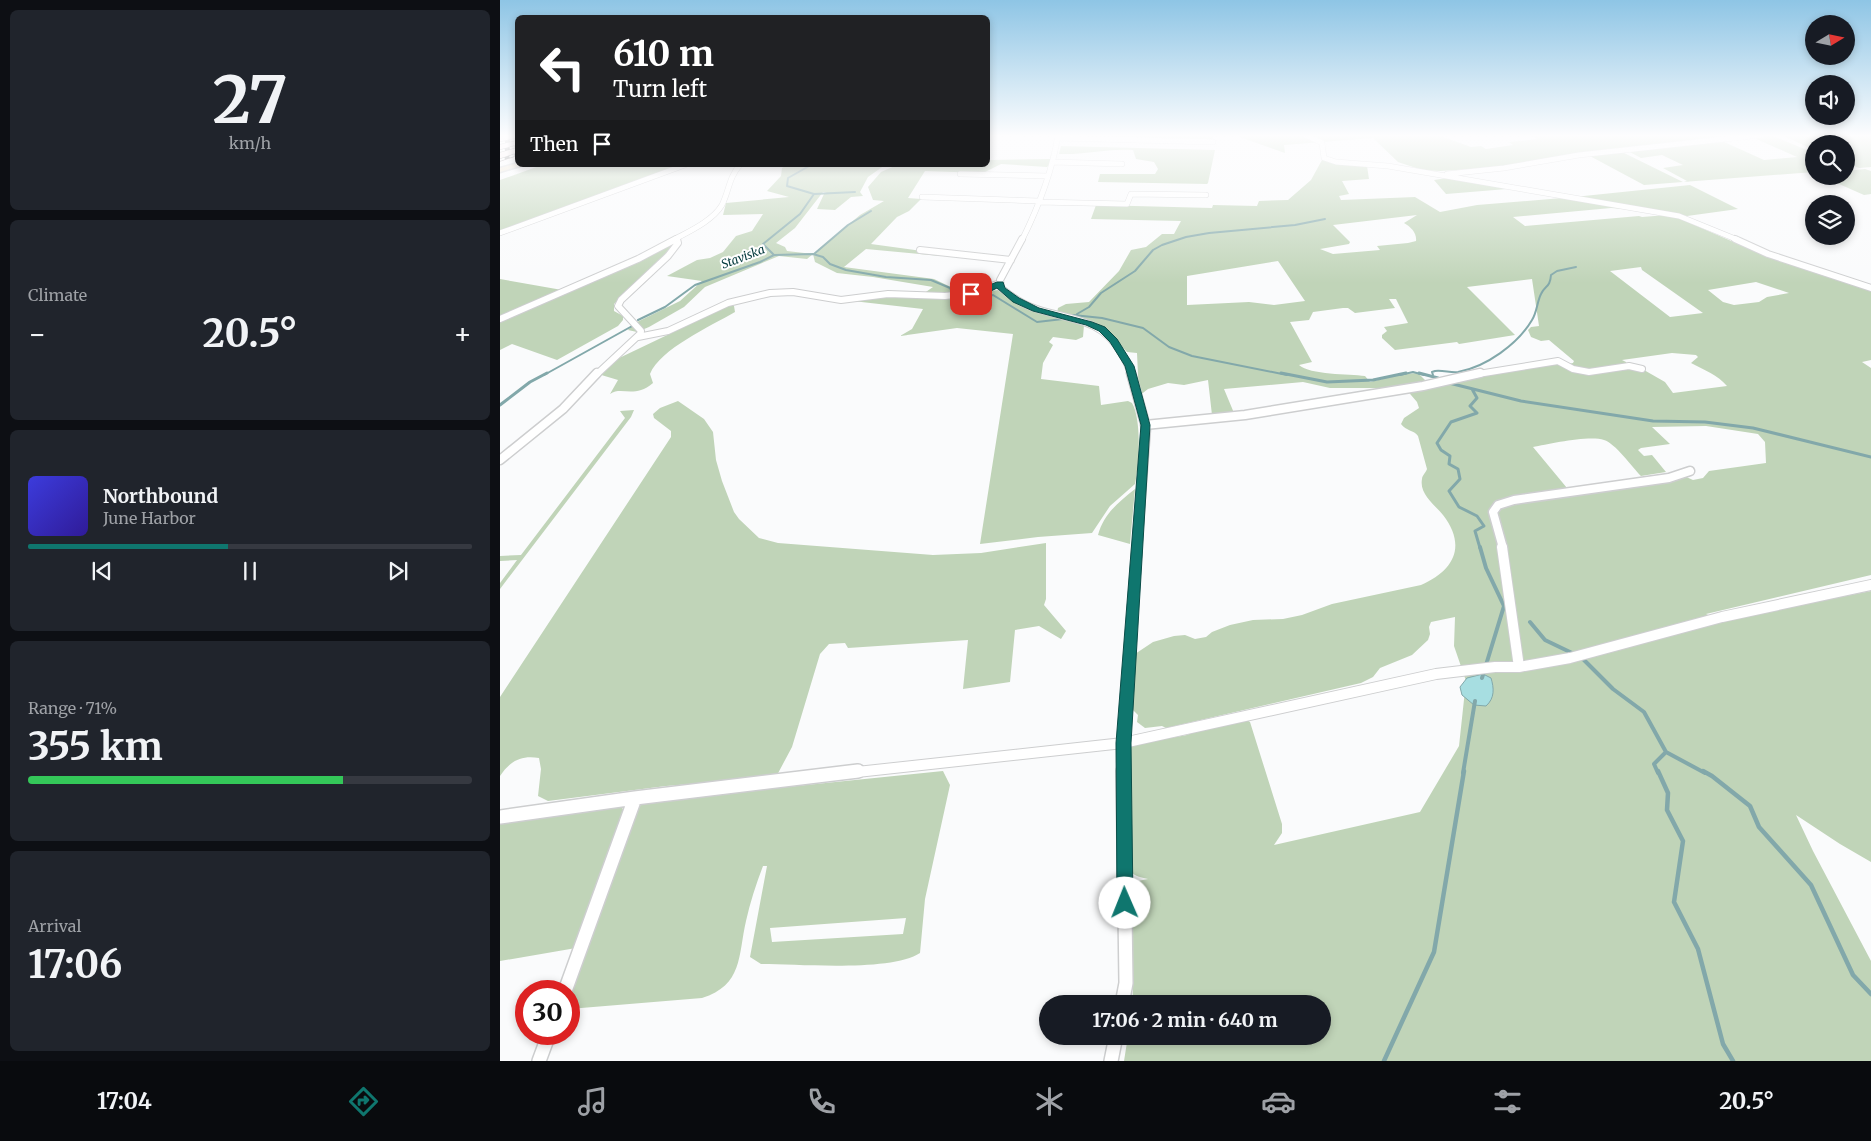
<!DOCTYPE html>
<html lang="en">
<head>
<meta charset="utf-8">
<style>
  :root { --surface:#171b24; --page:#20242c; --text:#f1f3f6; --muted:#9ea1a6; --line:#363941; --accent:#0f766e }
  body { margin:0; font-family:Merriweather,serif; background:var(--page); color:var(--text); height:100vh; display:flex; flex-direction:column; font-size:19px; white-space:nowrap }
  * { box-sizing:border-box; margin:0 }
  p { font-size:16px; color:var(--muted) }
  .icon { flex:none; width:28px; height:28px; fill:none; stroke:currentColor; stroke-width:2; stroke-linecap:round; stroke-linejoin:round }
  .map { position:relative; flex:1; overflow:hidden }
  .side { display:flex; flex-direction:column; gap:10px; padding:10px; background:#0d0f14; width:500px }
  .side>* { flex:none }
  .top-card { position:absolute; left:15px; top:15px; width:475px; height:152px; border-radius:8px; box-shadow:0 2px 8px #0003; background:#202124; color:#fff; overflow:hidden }
  .needle { width:32px; rotate:80deg }
  .buttons { position:absolute; left:1305px; top:15px; display:grid; gap:10px }
  .buttons a { display:grid; place-items:center; width:50px; height:50px; border-radius:50%; background:var(--surface); box-shadow:0 2px 8px #0003; font-size:25px }
  .speed { position:absolute; left:15px; top:980px; display:flex; gap:10px; font-size:25px; font-weight:700; text-align:center }
  .speed>* { display:grid; place-content:center; width:65px; height:65px; border-radius:50%; background:var(--surface); box-shadow:0 2px 8px #0003; line-height:1 }
  .speed .limit { border:8px solid #d22; background:#fff; color:#111 }
  .pin { position:absolute; display:grid; place-items:center; width:42px; height:42px; color:#fff; margin:-21px; border-radius:10px; box-shadow:0 2px 8px #0006 }
  .me { position:absolute; width:55px; margin:-28px; rotate:359deg; stroke-linejoin:round; filter:drop-shadow(0 0 4px #0008) }
  .turn { display:flex; align-items:center; gap:18px; height:105px; padding:0 15px; font-size:22px }
  .turn .icon { width:65px; height:65px; stroke-width:2.5 }
  .turn b { display:block; font-size:35px; line-height:42px }
  .then { display:flex; align-items:center; height:48px; padding:0 15px; background:#0003; gap:10px; font-size:19px }
  .big { font-size:38px; font-weight:700; line-height:1.1 }
  .side .card { flex:1; display:flex; flex-direction:column; justify-content:center; gap:8px; min-width:0; padding:0 18px; border-radius:8px; background:var(--page) }
  .side .dial { align-items:center; gap:0 }
  .dial b { font-size:65px; line-height:1 }
  .song { display:flex; align-items:center; gap:15px }
  .cover { width:60px; height:60px; border-radius:8px; background:linear-gradient(135deg,hsl(240 70% 55%),hsl(250 70% 35%)) }
  .played { height:5px; border-radius:2px; background:linear-gradient(90deg,var(--accent) 45%,var(--line) 45%) }
  .keys { display:flex; justify-content:space-around; direction:ltr }
  .heat { display:flex; justify-content:space-between; align-items:center; font-size:28px; direction:ltr }
  .charge { height:8px; border-radius:4px; background:linear-gradient(90deg,#34c759 71%,var(--line) 0) }
  .trip { position:absolute; left:539px; top:995px; width:292px; height:50px; border-radius:25px; background:var(--surface); box-shadow:0 2px 8px #0003; font-weight:700; line-height:50px; text-align:center }
  .tabs { display:flex; height:80px; justify-content:space-around; align-items:center; background:#090b0e; color:var(--muted) }
  .tabs .icon { width:35px; height:35px }
  .tabs .selected { color:var(--accent) }
  .tabs b { font-size:22px; color:var(--text) }
  main { display:flex; flex:1; min-height:0 }
  .map>svg:first-child { display:block }
</style>
</head>
<body>
<main>
<section class="side">
<div class="card dial"><b>27</b><p>km/h</p></div>
<div class="card"><p>Climate</p>
<div class="heat"><a>−</a><b class="big">20.5°</b><a>+</a></div>
</div>
<div class="card">
<div class="song"><i class="cover"></i><div><b>Northbound</b><p>June Harbor</p></div></div>
<div class="played"></div>
<div class="keys"><svg class="icon" aria-label="previous" viewBox="0 0 24 24"><path d="M18 5L8 12l10 7zM5 5v14"/></svg><svg class="icon" aria-label="pause" viewBox="0 0 24 24"><path d="M8 5v14M16 5v14"/></svg><svg class="icon" aria-label="next" viewBox="0 0 24 24"><path d="M6 5l10 7-10 7zM19 5v14"/></svg></div>
</div>
<div class="card"><p>Range · 71%</p><b class="big">355 km</b><div class="charge"></div></div>
<div class="card"><p>Arrival</p><b class="big">17:06</b></div>
</section>
<div class="map">
<svg width="1371" height="1061" viewBox="0 0 1371 1061">
  <rect width="100%" height="100%" fill="#fafbfc"/>
  <path fill="#fdecee" d="M0,135H17V157L0,162Z"/>
  <path fill="#c0d4b8" fill-rule="evenodd" d="M586,135H714L712,141L586,138Z
    M734,135H803L808,137L821,135H938L971,147L981,146L986,149L1013,145L1009,142L1037,139L1030,135H1255L989,168L940,171L922,170L898,162L873,138L784,145L785,153Z
    M1263,135H1271L1314,153V172L1144,185L1088,155L1122,152L1183,182L1187,181L1163,168L1183,165L1162,155L1141,158L1128,151L1222,141L1264,160L1297,157L1254,138Z
    M1294,135H1371V167L1359,168L1346,163V144H1314V150L1284,136Z
    M561,146L715,150L708,183L707,184L598,182L600,174H655L658,169L654,162L636,159L633,150C608,148 584,155 559,154Z
    M551,159L550,164L547,167L501,164L483,173L425,171L408,198L421,199L409,211L397,217L371,244L444,254L441,256L366,249L344,267L434,279L455,289L470,294L498,290L533,311L584,325L583,337L576,340L553,337L549,342L553,345L543,363L541,379L599,386L601,405L628,401L632,403C642,420 639,465 635,484L610,506L592,533L538,537L480,544L513,334L457,328L400,336L412,329L423,309L344,300L423,294L433,287L373,277L337,273L315,262L313,254L307,259L279,256L205,287L184,307L149,327L137,332L128,330L133,324L180,301L202,281L167,276L197,260L210,258L223,252L236,236L252,231L263,214L223,215L226,203L289,197L267,191L281,176L282,168L287,165H385L368,177L360,192L363,196L351,197L335,210L317,209L324,194L327,193L323,192L295,228L276,243L285,247L287,251L313,254L360,215L384,201L373,200L368,187L381,172L397,165H488V160Z
    M822,160L867,166L869,179L842,181L849,194L839,196L841,200L915,197L940,212L977,205L1062,198L1140,210L1111,208L1013,217L1025,226L1139,216L1142,217L1167,215L1176,217L1252,250L1371,290V360L1362,362L1371,368V575L1206,614L1224,622L1226,619L1371,591V862L1340,844L1296,815L1313,851L1371,961V1061H624L628,1036H822V1004H632L633,991L627,907L628,883L648,879C639,877 633,876 628,868C624,860 626,760 629,748L636,744L687,735L693,732L745,719L750,722L782,824V833L774,845L920,812L959,746L966,681L954,646L955,617L931,622L929,627L930,634L928,640L912,655L880,668L873,677L861,683L666,728L662,726L645,728L637,722L638,715L631,708L632,656L653,642L674,636L685,635L695,639L706,637L712,632L730,625L753,620L783,619L802,615L832,604L921,585C954,571 967,546 943,515C935,505 919,494 922,479C922,476 926,472 927,469L918,436C914,430 906,431 901,424L904,418L919,408L917,402L905,388L878,391L876,388H830L803,382L724,389L734,413L712,415L708,380L684,385L668,383L648,389L639,396L637,353L627,352L611,335L598,325L557,313L558,308L566,304L589,302L619,271L631,250L646,247L662,234H674L681,221L591,219L596,205L712,208L713,205L757,206L759,201L788,200L811,180ZM917,215L904,223C911,227 917,233 916,241L908,243L877,246L880,250L833,254L820,249L849,244L850,242L833,225ZM778,261L805,301L774,305L749,302L687,305V276ZM1141,267L1142,270L1203,313L1170,317L1110,271ZM1032,279L1039,326L1031,327L1028,330L1031,337L1041,341L1049,340L1074,361L1073,363L1069,364C1084,375 1109,367 1127,366L1126,362L1122,360L1172,353L1196,355L1198,357L1191,363C1204,370 1218,375 1227,386L1173,393L1165,382L1144,370L1124,368L1084,372L1071,370L1053,360L1020,364L929,384L918,373L903,374L870,382L865,376C849,374 810,375 799,365L812,362L790,322L809,320L813,312L843,308H848L855,313L895,308L889,299H896L908,323L884,327L887,331L882,335V338L895,350L957,342L959,344L1015,335L967,287ZM1256,282L1289,293L1267,297L1259,302L1234,305L1223,302L1208,290ZM1206,426L1258,434L1265,442L1266,463L1209,471L1203,478L1193,480L1184,476L1010,503L1009,499L1067,488L1033,447C1049,444 1089,435 1104,440C1115,443 1132,467 1141,476L1166,472L1152,455L1144,456L1138,450L1141,448L1170,444L1152,427Z
    M42,165H183L0,232V180Z
    M1365,169L1371,171V194L1364,195L1321,176H1346V171Z
    M947,178L1007,189L946,194L934,180Z
    M1190,185L1238,209L1187,216L1074,197Z
    M166,246L173,247L167,255L114,304V311L123,316V320L118,326L57,360L12,344L0,350V320Z
    M0,279L62,290L0,317Z
    M230,305L234,306L235,312C211,326 160,349 150,374L153,383C134,399 122,386 110,394L118,380L98,374L115,360Z
    M178,401L204,419L213,432L216,460L222,481L234,512L239,519L259,538L278,543L433,555L481,553L546,543V599L544,605L566,631L561,639L539,626L515,630L510,682L463,689L468,640L348,648L345,643L329,644L320,654L292,747L276,777L166,786L48,801L38,796L41,769L39,758C21,755 10,761 0,776V697L171,437V431L154,418L153,414L160,408Z
    M134,410L131,417L0,589V583L17,560L0,561V556L21,555L125,418L120,411Z
    M635,489L630,544L598,535C604,513 619,502 635,489Z
    M443,771L450,785L425,899L420,953C392,972 298,964 261,964L250,957L267,866H263C256,884 250,903 246,921C238,956 243,985 202,998L69,1009V997L136,807L151,801ZM406,918L403,934L272,942L270,928Z
    M120,804L125,813L76,948L0,961V820Z"/>
  <path fill="#a7dee1" stroke="#82a8aa" d="M983,674L991,678C994,688 995,698 986,706L974,705L962,695L960,687L967,678Z"/>
  <g fill="none" stroke-linecap="round" stroke-linejoin="round">
    <path stroke="#82a8aa" stroke-width="2" d="M314,194L355,192
      M314,254L348,225L371,211
      M274,255L313,254L323,257L330,264L346,270L386,277L431,280L450,288L452,292
      M453,298H478L493,295L537,322L563,319
      M577,314L589,307L601,293L635,271L653,250L662,245L686,237L709,233L795,225L825,219
      M573,315L602,318L643,328L669,347L692,356L787,375
      M138,320L165,307L195,285L260,262L274,255L263,244L300,214L314,194L287,186L288,178L311,165
      M44,375L134,325
      M900,375L913,372L924,375
      M933,375L932,372L935,371C943,370 951,373 958,372C986,367 1018,344 1032,320C1037,312 1037,302 1041,294C1045,285 1050,288 1051,275L1057,271L1076,267"/>
    <path stroke="#82a8aa" stroke-width="3" d="M781,373L827,382L873,380L906,373
      M919,373L938,378
      M949,383L1021,401L1153,421L1205,422L1253,428L1371,457
      M972,389L977,398L970,406L977,413L951,422L937,443L941,450L950,456L949,464L958,469L960,479L949,491L959,507L977,516L984,526L975,531L980,548
      M0,405L30,382L47,373"/>
    <path stroke="#82a8aa" stroke-width="4" d="M980,547L986,568L1004,606L982,678
      M1030,622L1045,640L1072,653
      M1084,660L1113,689L1144,712L1166,752L1154,764L1158,773
      M1166,752L1205,773
      M963,773L975,701"/>
    <path stroke="#82a8aa" stroke-width="4.5" d="M1158,771L1168,793L1167,810L1183,841L1174,902L1198,949L1223,1044L1233,1061
      M1203,771L1212,776L1250,806L1259,827L1311,885L1353,975L1371,994
      M884,1061L934,952L964,771"/>
    <defs>
      <path id="minor-far4" d="M806,135L822,143L824,158L836,162L888,166L1179,216L1238,240
        M558,138L713,142
        M553,162L622,164
        M460,174L548,176
        M947,174L1004,168L1079,155L1261,135
        M422,197L539,201
        M539,202L627,204L631,194L706,195
        M0,233L185,165
        M174,240L177,238
        M177,240V238C192,230 213,220 222,205C229,191 229,177 240,165
        M522,240C539,206 552,173 558,135"/>
      <path id="minor-far3" d="M522,239L500,280L501,288C512,297 523,305 537,309C570,320 600,318 620,351C625,359 629,366 631,375
        M1235,239L1268,254L1371,288
        M420,250L511,260
        M0,319L138,259L176,239
        M138,337L168,331L228,303L270,293L293,292L341,300L388,294L445,296L472,293L500,283
        M96,375L140,334L141,331L118,306L121,300L168,256L178,243L177,239
        M972,375L1058,361L1073,369L1089,372L1129,366L1142,369"/>
      <path id="minor-far2" d="M631,373L646,427L637,548
        M645,425L745,415L923,386L980,373
        M0,460L63,409L97,373
        M1003,548L993,512L998,505L1014,500L1169,478L1190,471"/>
      <path id="minor-far1" d="M1002,547L1019,667
        M348,773L623,743L936,674L995,667H1019L1070,658L1222,617L1371,585
        M623,773V743L637,547"/>
      <path id="minor" d="M0,817L135,798L358,771
        M65,991L135,798
        M622,1004L626,983L623,771
        M39,1061L49,1034
        M611,1061L616,1036"/>
      <path id="secondary" d="M18,163V165H21L20,166L0,172V168Z"/>
    </defs>
    <use href="#minor-far4" stroke="#cdcecf" stroke-width="6"/>
    <use href="#minor-far3" stroke="#cdcecf" stroke-width="8"/>
    <use href="#minor-far2" stroke="#cdcecf" stroke-width="11"/>
    <use href="#minor-far1" stroke="#cdcecf" stroke-width="12"/>
    <use href="#minor" stroke="#cdcecf" stroke-width="16"/>
    <use href="#secondary" stroke="#cdcecf" stroke-width="3"/>
    <use href="#minor-far4" stroke="#fff" stroke-width="5"/>
    <use href="#minor-far3" stroke="#fff" stroke-width="6"/>
    <use href="#minor-far2" stroke="#fff" stroke-width="8"/>
    <use href="#minor-far1" stroke="#fff" stroke-width="10"/>
    <use href="#minor" stroke="#fff" stroke-width="13"/>
    <use href="#secondary" fill="#ece0ca" fill-rule="evenodd"/>
    <defs>
      <path id="rail" d="M0,143L18,139
        M0,151L18,146
        M0,160L18,154"/>
    </defs>
    <use href="#rail" stroke="#535354" stroke-width="3"/>
    <use href="#rail" stroke="#fff" stroke-width="2" stroke-dasharray="5" stroke-linecap="butt"/>
  </g>
  <linearGradient id="sky" x2="0" y2="1"><stop stop-color="#8ec5e5"/><stop offset="0.48" stop-color="#fdfdfe"/><stop offset="1" stop-color="#fdfdfe" stop-opacity="0"/></linearGradient>
  <rect width="1371" height="283" fill="url(#sky)"/>
  <path fill="#0f766e" stroke="#0a4d48" d="M497,282H503L505,288L519,298L539,308L592,322L605,327L617,339L634,366L650,425L631,743L633,903L631,909L625,912L619,909L617,903L616,743L641,425L625,366L610,342L599,331L586,325L533,311L513,302L497,288L485,294L471,297L467,294Z"/>
  <g text-anchor="middle" stroke-width="4" stroke-linejoin="round" paint-order="stroke">
    <g font-size="12" font-style="italic" fill="#01383b" stroke="#fff">
      <text transform="translate(243 257) rotate(-21)" y="4">Staviska</text>
    </g>
  </g>
</svg>
<div class="buttons">
<a><svg class="needle" viewBox="-14 -14 28 28"><path d="M0-13l5 13h-10z" fill="#e53935"/><path d="M0 13l5-13h-10z" fill="#9ea1a6"/></svg></a>
<a><svg class="icon" aria-label="sound" viewBox="0 0 24 24"><path d="M4 9h4l5-4v14l-5-4H4zM17 9q2 3 0 6"/></svg></a>
<a><svg class="icon" aria-label="search" viewBox="0 0 24 24"><circle cx="10" cy="10" r="6"/><path d="M15 15l6 6"/></svg></a>
<a><svg class="icon" aria-label="layers" viewBox="0 0 24 24"><path d="M12 4l9 5-9 5-9-5zM3 14l9 5 9-5"/></svg></a>
</div>
<div class="speed"><div class="limit">30</div></div>
<div class="pin" style="left:471px;top:294px;background:#d93025"><svg class="icon" aria-label="arrive" viewBox="0 0 24 24"><path d="M6 21V4h12l-3 4 3 4H6"/></svg></div>
<svg class="me" style="left:625px;top:903px" viewBox="-20 -20 40 40"><circle r="19" fill="#fff"/><path d="M0-13L10 11 0 6-10 11z" fill="#0f766e"/></svg>
<div class="trip">17:06 · 2 min · 640 m</div>
<div class="top-card">
<div class="turn"><svg class="icon" aria-label="left" viewBox="0 0 24 24"><path d="M17 20v-9H6M10 6l-5 5 5 5"/></svg><div><b>610 m</b>Turn left</div></div>
<div class="then">Then<svg class="icon" aria-label="arrive" viewBox="0 0 24 24"><path d="M6 21V4h12l-3 4 3 4H6"/></svg></div>
</div>
</div>
</main>
<nav class="tabs">
<b>17:04</b>
<svg class="icon selected" aria-label="directions" viewBox="0 0 24 24"><path d="M12 3l9 9-9 9-9-9zM9 14v-3h6M13 9l2 2-2 2"/></svg>
<svg class="icon" aria-label="music" viewBox="0 0 24 24"><path d="M9 18V5l10-2v13"/><circle cx="6" cy="18" r="3"/><circle cx="16" cy="16" r="3"/></svg>
<svg class="icon" aria-label="phone" viewBox="0 0 24 24"><path d="M5 4h4l2 5-3 2q2 4 5 5l2-3 5 2v4C11 20 4 13 5 4z"/></svg>
<svg class="icon" aria-label="climate" viewBox="0 0 24 24"><path d="M12 3v18M4 7l16 10M4 17L20 7"/></svg>
<svg class="icon" aria-label="car" viewBox="0 0 24 24"><path d="M5 17H2v-5l4-1 3-4h7l3 4 3 1v5h-3M9 17h6M6 11h13"/><circle cx="7" cy="17" r="2"/><circle cx="17" cy="17" r="2"/></svg>
<svg class="icon" aria-label="filters" viewBox="0 0 24 24"><path d="M4 7h16M4 17h16"/><circle cx="9" cy="7" r="2"/><circle cx="15" cy="17" r="2"/></svg>
<b>20.5°</b>
</nav>
</body>
</html>
